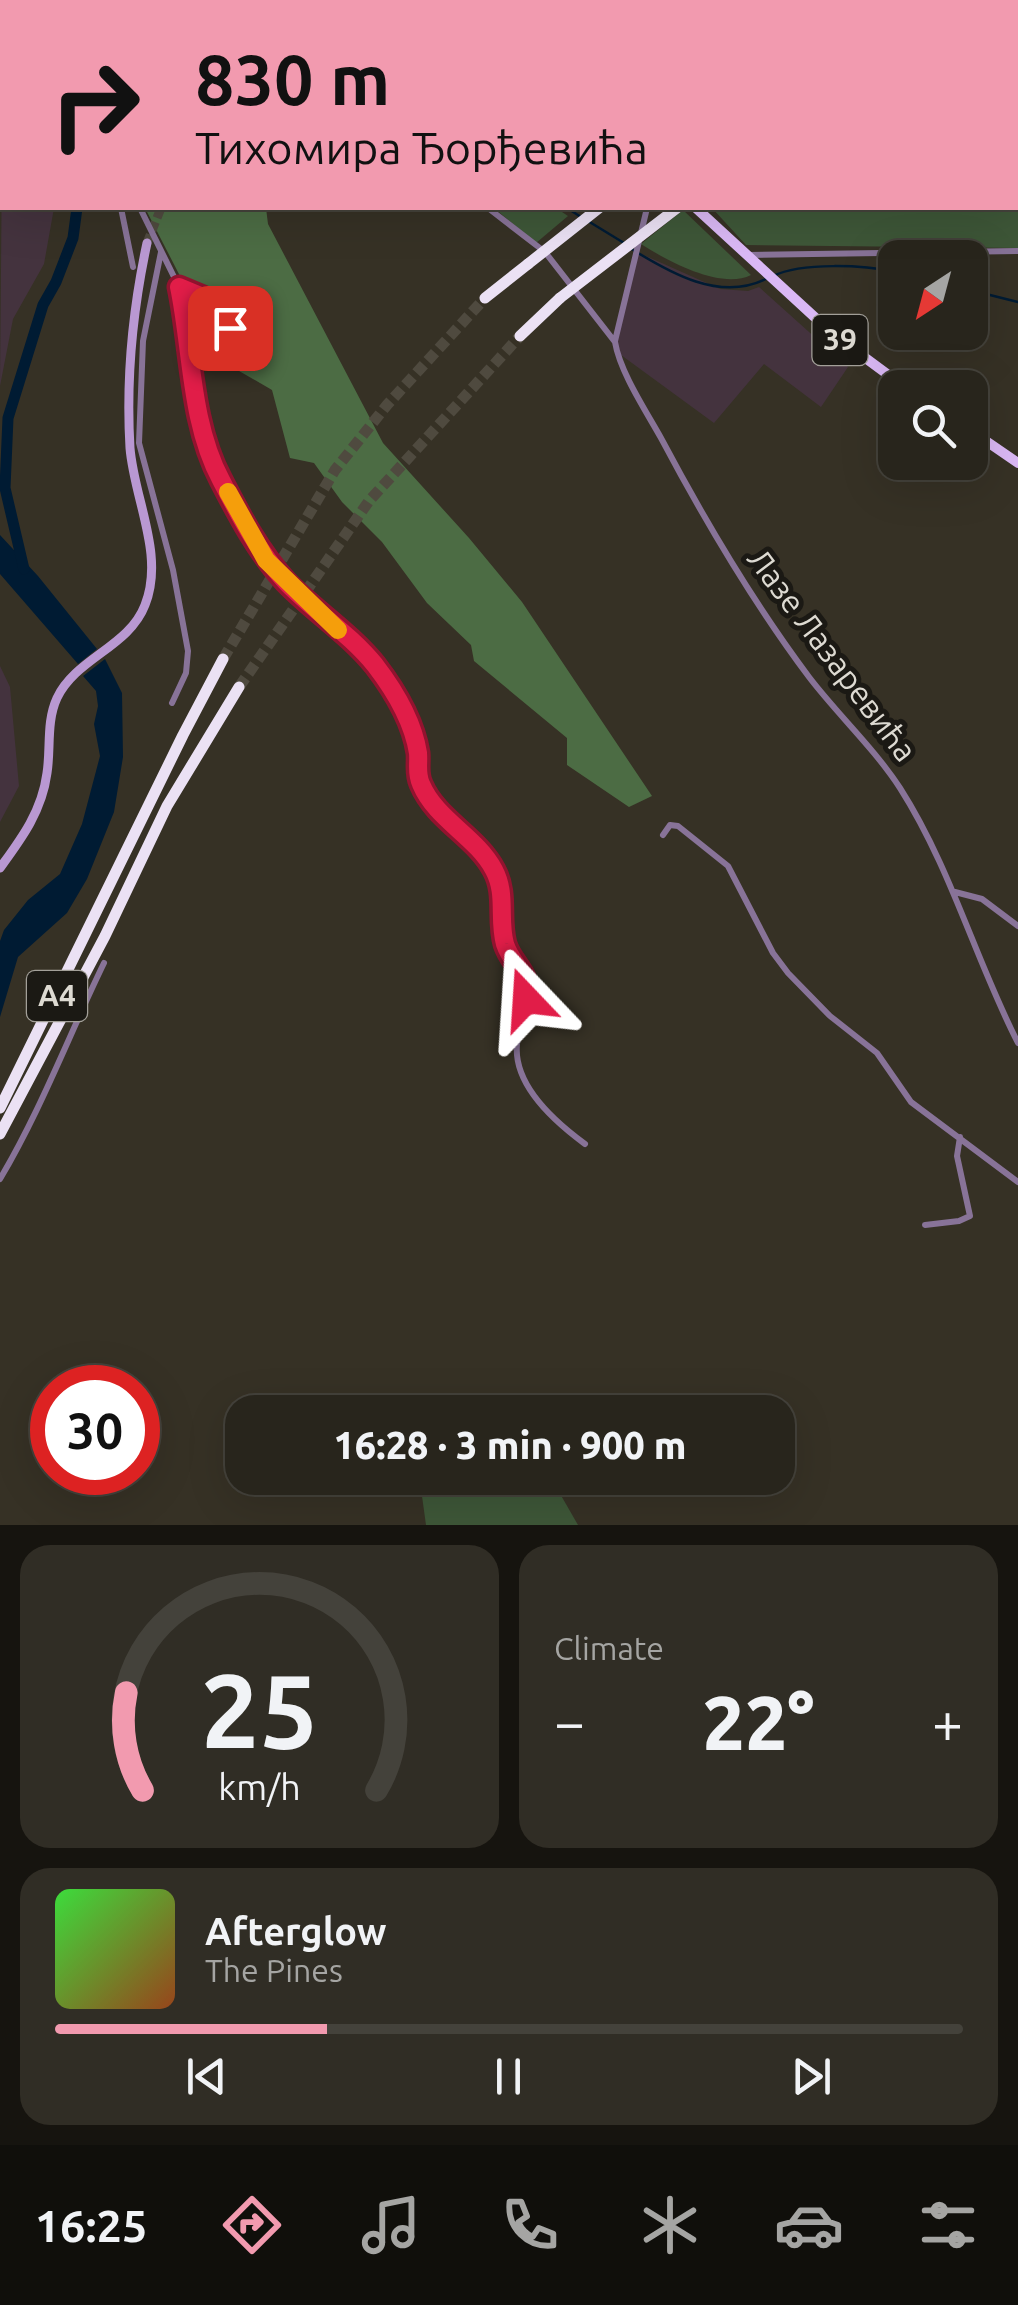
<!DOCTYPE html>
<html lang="en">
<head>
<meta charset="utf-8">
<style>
  :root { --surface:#28251c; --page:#302d25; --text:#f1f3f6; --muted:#a5a5a3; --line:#44423b; --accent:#f29aaf }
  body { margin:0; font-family:Ubuntu,sans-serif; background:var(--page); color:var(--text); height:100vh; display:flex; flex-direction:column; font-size:38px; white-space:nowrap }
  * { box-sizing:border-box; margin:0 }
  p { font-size:32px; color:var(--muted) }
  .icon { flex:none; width:55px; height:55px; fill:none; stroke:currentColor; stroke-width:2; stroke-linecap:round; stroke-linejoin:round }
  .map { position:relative; height:1525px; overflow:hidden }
  .side { display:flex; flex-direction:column; gap:20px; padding:20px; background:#16140f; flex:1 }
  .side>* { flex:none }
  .banner { position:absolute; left:0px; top:0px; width:1020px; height:210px; box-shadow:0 10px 40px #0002,0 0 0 2px var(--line); background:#f29aaf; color:#111; overflow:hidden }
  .needle { width:65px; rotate:216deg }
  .buttons { position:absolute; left:878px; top:240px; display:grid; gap:20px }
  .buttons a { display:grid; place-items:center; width:110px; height:110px; border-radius:20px; background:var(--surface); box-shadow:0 10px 40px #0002,0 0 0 2px var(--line); font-size:50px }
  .speed { position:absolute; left:30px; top:1365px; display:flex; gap:20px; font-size:50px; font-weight:700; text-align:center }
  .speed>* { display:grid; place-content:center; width:130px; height:130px; border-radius:50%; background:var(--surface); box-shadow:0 10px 40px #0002,0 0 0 2px var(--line); line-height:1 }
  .speed .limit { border:15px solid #d22; background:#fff; color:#111 }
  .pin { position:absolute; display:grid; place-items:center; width:85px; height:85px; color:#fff; margin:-42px; border-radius:20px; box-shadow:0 5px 15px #0006 }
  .me { position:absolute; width:110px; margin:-55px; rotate:340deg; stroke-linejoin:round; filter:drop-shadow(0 0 8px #0008) }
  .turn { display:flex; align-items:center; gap:35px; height:210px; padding:0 30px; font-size:45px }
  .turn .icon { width:130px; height:130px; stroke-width:2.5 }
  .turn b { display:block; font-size:70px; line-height:85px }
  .big { font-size:75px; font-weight:800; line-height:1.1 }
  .side .tile { flex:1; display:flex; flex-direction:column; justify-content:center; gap:15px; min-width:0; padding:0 35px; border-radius:30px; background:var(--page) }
  .side .dial { align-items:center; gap:0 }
  .dial svg { height:260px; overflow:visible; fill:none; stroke:var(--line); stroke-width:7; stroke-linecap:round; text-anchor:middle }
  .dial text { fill:var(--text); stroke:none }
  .song { display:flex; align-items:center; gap:30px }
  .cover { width:120px; height:120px; border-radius:15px; background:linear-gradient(135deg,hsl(120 70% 55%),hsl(20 70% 35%)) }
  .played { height:10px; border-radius:5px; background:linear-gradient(90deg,var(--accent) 30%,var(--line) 30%) }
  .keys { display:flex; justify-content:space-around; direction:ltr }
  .heat { display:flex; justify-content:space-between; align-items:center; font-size:55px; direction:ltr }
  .side .tiles { flex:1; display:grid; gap:20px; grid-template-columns:1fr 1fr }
  .tile:last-child { grid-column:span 2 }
  .trip { position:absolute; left:225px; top:1395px; width:570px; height:100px; border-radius:30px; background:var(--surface); box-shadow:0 10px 40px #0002,0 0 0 2px var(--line); font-weight:800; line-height:100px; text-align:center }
  .menu { display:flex; height:160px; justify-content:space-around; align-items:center; background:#100f0b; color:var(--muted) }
  .menu .icon { width:70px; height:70px }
  .menu .active { color:var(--accent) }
  .menu b { font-size:45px; color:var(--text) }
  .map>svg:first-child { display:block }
</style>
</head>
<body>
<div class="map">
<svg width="1018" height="1525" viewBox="0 0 1018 1525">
  <rect width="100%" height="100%" fill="#363125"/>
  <path fill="#44333e" d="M2,151V208H54L44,264L13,319L0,386Z
    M637,252L720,289L748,291L759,287L848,367L821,407L764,364L714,423L621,355L617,343Z
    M0,666L10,687L19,786L0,822Z"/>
  <path fill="#3e5738" d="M1018,185V248L746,245L712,208H1018Z
    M494,208H556L568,216L536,243Z
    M683,210L751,275C721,290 667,261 641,244Z
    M446,1478H551L578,1525H426L422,1496Z"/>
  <path fill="#4c6c44" d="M145,208H266L268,224L383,443L469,538L522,602L652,796L629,807L567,765V738L474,661L471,645L427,603L382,542L342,502L314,463L290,458L272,390L220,360L238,322L197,286L181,278Z"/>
  <path fill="#001b33" d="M0,535L38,576L97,649L78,664L0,574Z
    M105,659L122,693L123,757L114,812L87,879L67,913L18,957L0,1017V941L4,930L28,900L60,874L82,824L100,756L94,724L98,706L96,691L83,676Z"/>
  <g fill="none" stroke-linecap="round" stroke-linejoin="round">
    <path stroke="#001b33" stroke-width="2.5" d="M299,0L301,2
      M567,208L581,217
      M588,221L624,243
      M630,248C670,273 720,302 766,279
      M773,276C802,262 864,265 895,272
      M970,290L1018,302"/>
    <path stroke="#001b33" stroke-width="11" d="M103,2L104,0
      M24,569L5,488L8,418L43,305L56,282L73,238L77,208"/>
    <path stroke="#4f4a3f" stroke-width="9" stroke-dasharray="9 4.5" stroke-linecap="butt" d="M147,243L161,208"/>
    <path stroke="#4f4a3f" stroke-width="11" stroke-dasharray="11 5.5" stroke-linecap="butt" d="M223,659L335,470L387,405L485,298
      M239,687L369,501L520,336"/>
    <path stroke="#887398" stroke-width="6" d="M75,0V2
      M273,0L275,2
      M139,2L140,0
      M121,208L133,267
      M140,208L179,287L201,418L220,479L266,560L307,602L363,651L392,689L406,714L423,789L445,819L483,854L497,875L503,898L506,947L528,982C528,1003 519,1023 517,1044C513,1085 555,1122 585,1144
      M488,208L545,252L615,342C620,372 646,411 661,438C705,521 752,601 809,677C838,715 874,748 900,788C951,868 975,959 1018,1043
      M161,252L143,341L139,443L173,570L188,651L186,673L172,703
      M748,255L1018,251
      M179,287L203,297L230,328
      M615,341L647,208
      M663,835L670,825L678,826L728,866L773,953L788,973L830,1016L877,1053L911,1102L1018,1182
      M955,892L982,899L1018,926
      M0,1179C41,1110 69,1035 104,963
      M925,1225L959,1221L970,1216L957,1156L960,1137"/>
    <path stroke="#b998d2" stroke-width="9" d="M816,2L829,0
      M0,868C22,838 42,811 47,773C51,748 46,722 57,698C76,658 129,647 145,605C165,555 134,499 130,448C126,380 133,308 147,243"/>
    <path stroke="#dab8f5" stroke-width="10" d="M287,0L288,2
      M482,0L485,2
      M426,2L428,0
      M696,208L833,334L906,388
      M970,430L1018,463"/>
    <path stroke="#ebe1f4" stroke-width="11" d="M969,2L974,0
      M1008,2L1013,0
      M485,298L528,264
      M520,336L560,298
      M0,1108L183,735L223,659
      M0,1134L105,936L167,806L239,687"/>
    <path stroke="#ebe1f4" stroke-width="11" d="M528,264L599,208
      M560,298L677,208"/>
  </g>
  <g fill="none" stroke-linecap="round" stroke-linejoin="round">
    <defs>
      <path id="route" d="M230,328L203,297L179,287C192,349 190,422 221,480C239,515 259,553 286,582C314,611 350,634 375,665C395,691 413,721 418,753C419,764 416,773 421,784C436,820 476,836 494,870C507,894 498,919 505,944C512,966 531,973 526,999"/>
    </defs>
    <use href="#route" stroke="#92132f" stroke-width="25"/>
    <use href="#route" stroke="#e11d48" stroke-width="18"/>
    <path stroke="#f59e0b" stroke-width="18" d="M228,492L266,560L338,630"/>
  </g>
  <g text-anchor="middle" stroke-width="10" stroke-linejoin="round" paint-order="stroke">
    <g fill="#1b1914" stroke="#a3a099" stroke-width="2.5">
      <rect x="812.5" y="315" width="55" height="50" rx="8"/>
      <rect x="27" y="971" width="60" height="50" rx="8"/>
    </g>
    <g font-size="30" font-weight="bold" fill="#dddad2">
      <text x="840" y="350">39</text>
      <text x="57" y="1006">A4</text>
    </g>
    <g font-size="32" fill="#dddad2" stroke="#1b1914">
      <text transform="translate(832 655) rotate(53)" y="11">Лазе Лазаревића</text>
    </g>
  </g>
</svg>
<div class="buttons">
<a><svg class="needle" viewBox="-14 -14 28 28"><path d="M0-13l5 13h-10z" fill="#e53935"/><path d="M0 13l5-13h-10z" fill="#a5a5a3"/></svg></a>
<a><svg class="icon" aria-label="search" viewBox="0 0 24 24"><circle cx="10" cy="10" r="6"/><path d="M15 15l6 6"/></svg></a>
</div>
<div class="speed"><div class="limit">30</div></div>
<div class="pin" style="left:230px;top:328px;background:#d93025"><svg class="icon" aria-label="arrive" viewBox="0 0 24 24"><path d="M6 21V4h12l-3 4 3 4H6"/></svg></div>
<svg class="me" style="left:526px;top:999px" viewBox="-20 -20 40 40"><path d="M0-17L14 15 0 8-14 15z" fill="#e11d48" stroke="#fff" stroke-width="4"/></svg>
<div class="trip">16:28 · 3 min · 900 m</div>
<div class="banner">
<div class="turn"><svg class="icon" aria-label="right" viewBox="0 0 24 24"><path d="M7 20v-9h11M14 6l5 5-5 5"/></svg><div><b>830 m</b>Тихомира Ђорђевића</div></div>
</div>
</div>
<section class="side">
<div class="tiles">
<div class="tile dial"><svg viewBox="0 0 100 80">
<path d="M14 69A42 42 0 1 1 86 69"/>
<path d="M14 69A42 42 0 0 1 9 39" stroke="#f29aaf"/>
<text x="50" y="56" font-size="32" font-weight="700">25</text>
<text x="50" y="72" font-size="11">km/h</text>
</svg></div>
<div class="tile"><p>Climate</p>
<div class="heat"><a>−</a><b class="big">22°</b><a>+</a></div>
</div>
<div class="tile">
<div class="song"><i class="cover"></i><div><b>Afterglow</b><p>The Pines</p></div></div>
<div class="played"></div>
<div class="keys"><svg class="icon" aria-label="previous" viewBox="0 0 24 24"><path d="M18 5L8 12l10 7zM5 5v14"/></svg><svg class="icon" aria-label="pause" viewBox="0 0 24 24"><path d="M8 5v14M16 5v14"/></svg><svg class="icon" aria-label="next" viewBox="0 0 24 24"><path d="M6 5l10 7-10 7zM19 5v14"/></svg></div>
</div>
</div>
</section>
<nav class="menu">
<b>16:25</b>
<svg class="icon active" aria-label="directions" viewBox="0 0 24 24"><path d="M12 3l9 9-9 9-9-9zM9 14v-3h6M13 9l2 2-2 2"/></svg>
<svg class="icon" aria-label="music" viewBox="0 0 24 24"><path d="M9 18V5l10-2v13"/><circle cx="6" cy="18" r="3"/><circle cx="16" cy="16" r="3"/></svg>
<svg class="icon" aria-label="phone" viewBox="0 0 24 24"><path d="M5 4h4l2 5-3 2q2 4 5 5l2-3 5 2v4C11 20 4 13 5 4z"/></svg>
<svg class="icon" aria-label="climate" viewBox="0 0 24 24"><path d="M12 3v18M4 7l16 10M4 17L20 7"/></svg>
<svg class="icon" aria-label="car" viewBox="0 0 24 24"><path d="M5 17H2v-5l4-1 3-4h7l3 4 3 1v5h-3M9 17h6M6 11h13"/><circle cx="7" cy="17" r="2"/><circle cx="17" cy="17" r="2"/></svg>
<svg class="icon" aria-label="filters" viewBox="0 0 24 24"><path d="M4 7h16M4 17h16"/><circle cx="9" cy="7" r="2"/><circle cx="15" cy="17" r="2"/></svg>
</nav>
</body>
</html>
